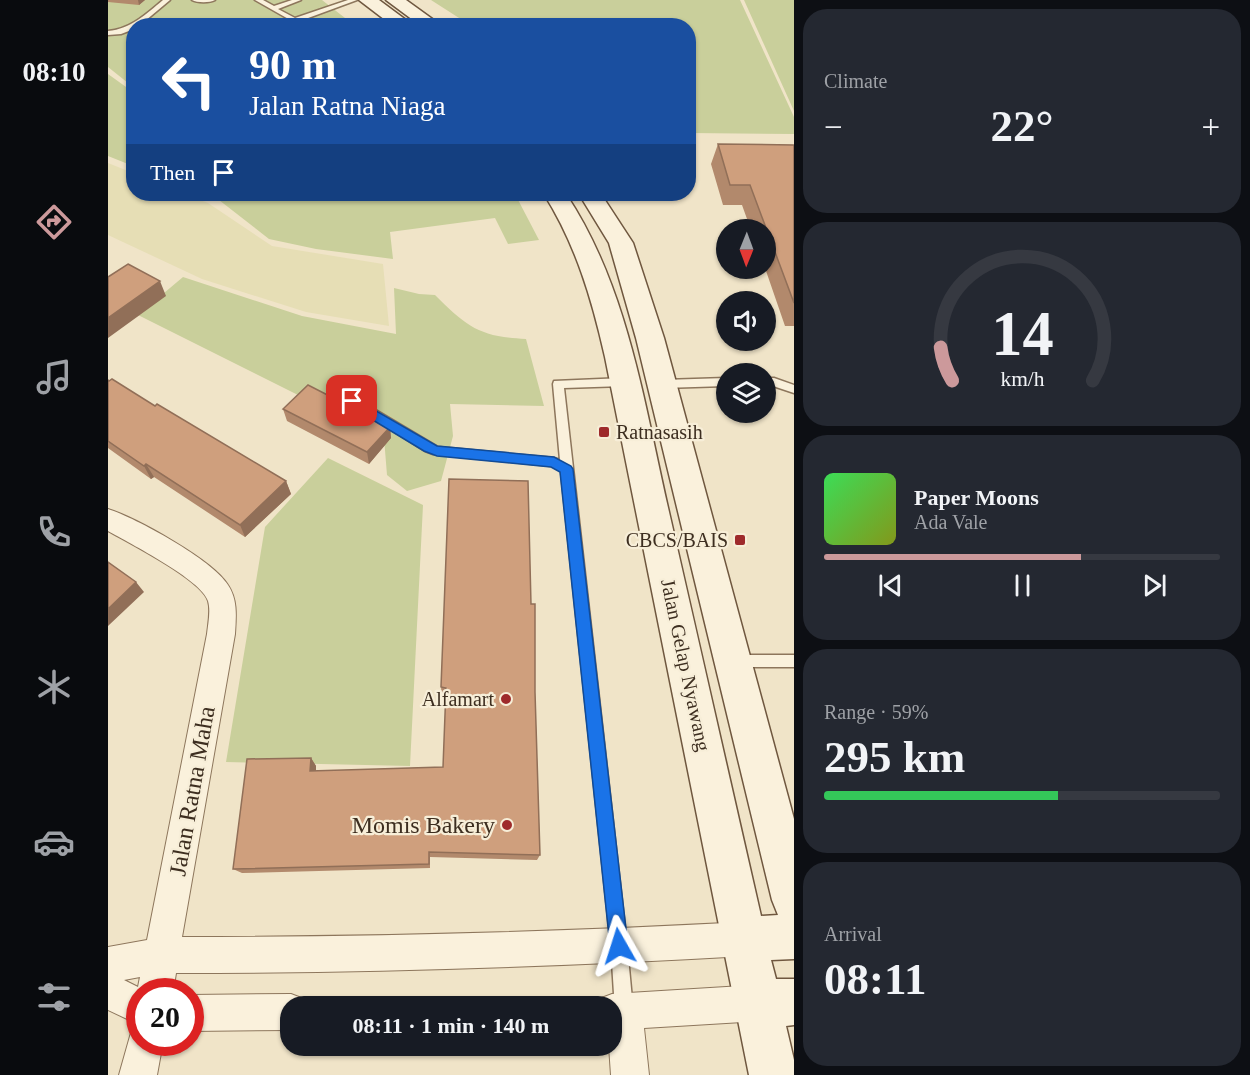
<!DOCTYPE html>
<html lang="en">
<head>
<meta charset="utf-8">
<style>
  :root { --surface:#171b24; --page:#242831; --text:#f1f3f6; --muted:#9ea1a6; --line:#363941; --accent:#cc999b }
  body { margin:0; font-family:"Times New Roman",serif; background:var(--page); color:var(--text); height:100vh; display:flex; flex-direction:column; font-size:22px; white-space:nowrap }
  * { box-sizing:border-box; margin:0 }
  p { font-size:20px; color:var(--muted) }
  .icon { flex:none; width:33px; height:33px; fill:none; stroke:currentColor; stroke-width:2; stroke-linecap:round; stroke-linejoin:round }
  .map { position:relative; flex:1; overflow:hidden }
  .details { display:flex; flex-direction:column; gap:9px; padding:9px; background:#0d0f14; width:456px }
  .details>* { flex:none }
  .hud { position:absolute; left:18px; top:18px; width:570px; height:183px; border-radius:24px; box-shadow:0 2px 4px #0004; background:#1a4fa0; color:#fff; overflow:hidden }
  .needle { width:39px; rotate:181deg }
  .buttons { position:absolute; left:608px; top:219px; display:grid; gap:12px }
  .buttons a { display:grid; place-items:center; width:60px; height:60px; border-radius:50%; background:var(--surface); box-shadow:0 2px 4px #0004; font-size:30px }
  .speed { position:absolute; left:18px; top:978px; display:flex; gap:12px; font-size:30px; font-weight:700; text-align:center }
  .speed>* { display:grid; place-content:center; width:78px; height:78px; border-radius:50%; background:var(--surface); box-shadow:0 2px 4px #0004; line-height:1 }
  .speed .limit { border:9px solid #d22; background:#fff; color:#111 }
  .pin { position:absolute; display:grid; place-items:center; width:51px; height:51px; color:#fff; margin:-26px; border-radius:12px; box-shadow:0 3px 9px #0006 }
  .me { position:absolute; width:66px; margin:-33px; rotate:354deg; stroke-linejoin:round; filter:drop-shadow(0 0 4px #0008) }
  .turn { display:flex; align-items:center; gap:21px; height:126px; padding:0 24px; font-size:27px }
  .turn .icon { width:78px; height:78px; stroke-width:2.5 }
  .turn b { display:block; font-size:42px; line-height:51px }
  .then { display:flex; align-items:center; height:57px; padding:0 24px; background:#0003; gap:12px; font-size:22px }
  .big { font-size:45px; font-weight:800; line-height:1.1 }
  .details .card { flex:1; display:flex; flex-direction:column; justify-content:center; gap:9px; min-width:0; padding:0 21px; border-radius:24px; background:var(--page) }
  .details .dial { align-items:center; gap:0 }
  .dial svg { height:156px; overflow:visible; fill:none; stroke:var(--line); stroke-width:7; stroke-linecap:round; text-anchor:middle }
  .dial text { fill:var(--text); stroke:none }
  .song { display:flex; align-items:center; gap:18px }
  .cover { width:72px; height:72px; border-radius:9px; background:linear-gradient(135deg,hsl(130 70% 55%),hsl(70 70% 35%)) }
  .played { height:6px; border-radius:3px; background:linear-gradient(90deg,var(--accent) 65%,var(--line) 65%) }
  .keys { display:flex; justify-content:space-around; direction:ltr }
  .heat { display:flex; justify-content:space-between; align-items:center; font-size:33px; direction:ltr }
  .charge { height:9px; border-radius:4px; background:linear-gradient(90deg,#34c759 59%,var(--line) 0) }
  .trip { position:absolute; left:172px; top:996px; width:342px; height:60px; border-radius:24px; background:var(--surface); box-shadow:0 2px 4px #0004; font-weight:800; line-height:60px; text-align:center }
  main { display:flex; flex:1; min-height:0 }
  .menu { display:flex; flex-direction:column; width:108px; justify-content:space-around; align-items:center; background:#090b0e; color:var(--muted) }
  .menu .icon { width:42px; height:42px }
  .menu .active { color:var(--accent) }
  .menu b { font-size:27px; color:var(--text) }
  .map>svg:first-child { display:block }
</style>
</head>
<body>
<main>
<nav class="menu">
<b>08:10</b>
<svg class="icon active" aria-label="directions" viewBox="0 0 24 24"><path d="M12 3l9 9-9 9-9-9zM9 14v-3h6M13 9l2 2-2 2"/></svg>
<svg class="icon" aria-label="music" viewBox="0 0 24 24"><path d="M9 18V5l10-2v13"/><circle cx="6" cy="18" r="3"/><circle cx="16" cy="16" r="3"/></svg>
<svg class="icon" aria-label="phone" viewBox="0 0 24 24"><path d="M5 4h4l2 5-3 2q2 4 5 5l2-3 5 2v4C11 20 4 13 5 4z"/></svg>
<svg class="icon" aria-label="climate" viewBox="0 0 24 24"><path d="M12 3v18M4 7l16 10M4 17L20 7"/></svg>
<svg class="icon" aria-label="car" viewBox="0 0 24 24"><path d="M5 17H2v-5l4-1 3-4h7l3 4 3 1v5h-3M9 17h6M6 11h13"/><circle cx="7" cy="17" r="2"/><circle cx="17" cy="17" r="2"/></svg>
<svg class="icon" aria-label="filters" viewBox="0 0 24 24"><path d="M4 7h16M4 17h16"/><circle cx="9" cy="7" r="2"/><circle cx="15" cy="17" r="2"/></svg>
</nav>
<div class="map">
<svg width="686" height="1075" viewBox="0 0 686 1075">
  <rect width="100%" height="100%" fill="#f0e4c8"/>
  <path fill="#e6deb5" d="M0,163L25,173L26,194H77L100,203L164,246L275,264L281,326L198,312L94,279L0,235Z"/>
  <path fill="#c9cf9b" d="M0,0H214L246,25L26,26L25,87L0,67Z
    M323,0H632L686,117V134L581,133L580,26L362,25Z
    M636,0H686V111Z
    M0,74L25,92V166L0,156Z
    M95,194H407L431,240L400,244L387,218L282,232L285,259L208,249L161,239L111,200Z
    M75,277L194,316L288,334L286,288L311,294L327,295C359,327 372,337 418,339L436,406L342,404L345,436L333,481L299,491L279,475L276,438L30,315Z
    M220,458L315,505L302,766L118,762L157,527Z"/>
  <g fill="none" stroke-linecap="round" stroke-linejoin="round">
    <defs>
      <path id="lane" d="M55,0H62L31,26H26V29L13,34L0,35V31C23,29 38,14 55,0Z
        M84,0H107C102,3 89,3 84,0Z
        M147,0H155L166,6L184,0H193L170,9L187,18L240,0H249L192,21L196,24L195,26L191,25Z
        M516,378L521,382L516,386L456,388L519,946L525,1010L522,1016L516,1019L510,1016L507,1010L503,946L453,471L444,466L325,454L317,451L220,390L225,386L229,387L330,447L446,458L452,460L445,384L446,381Z
        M618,378V386L555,388L550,384L555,380Z
        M657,378H666L686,385V393L665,386H657Z
        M627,655H686V667H627L622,665L620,661L622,657Z"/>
      <path id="street" d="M0,509C28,518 105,560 120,585C130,600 128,617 127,634L74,937C262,937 450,932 638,922L650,927L655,939L650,951L638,956C448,967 258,973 68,973L65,992H32V1025L0,1010V947L39,940L99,634C100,624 103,611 100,601C94,580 21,543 0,531ZM32,977L30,987L16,980Z
        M651,985L664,990L669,1003L664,1016L651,1021L536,1028L541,1075H503L501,1046H504V1006H488L491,999L504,994Z
        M183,994L196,999L199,1006H183V1030L82,1031V995Z
        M32,1026V1042H55L49,1075H11L24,1029Z"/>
      <path id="secondary" d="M251,0H271L306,26H285Z
        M278,0H298L334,26H313Z
        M436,194H458C520,287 536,404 561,512C592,647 622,781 653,916L670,915L664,900L528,338L501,243L471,194H493L525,243L556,338L686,819V959L663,960L668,979H686V1025L678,1026L686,1060V1075H641L497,357C484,299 468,245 436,194Z"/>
    </defs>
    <use href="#lane" stroke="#8d765c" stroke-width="3"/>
    <use href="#street" stroke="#8d765c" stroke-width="2"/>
    <use href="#secondary" stroke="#6f573f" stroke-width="3"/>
    <use href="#lane" fill="#faf1dc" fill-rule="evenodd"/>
    <use href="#street" fill="#faf1dc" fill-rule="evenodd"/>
    <use href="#secondary" fill="#faf1dc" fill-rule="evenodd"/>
  </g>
  <path fill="#b2896c" d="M0,0H37L31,5L0,2Z
    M610,144L686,145V326H677L657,268V230H643L634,205H615L603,164Z
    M0,380L178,481L183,494L137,537L46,477L43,479L0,448Z
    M175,409L282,427L283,438L261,464L179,421Z
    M423,604L427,692L432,855L429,860L322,857V868L134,873L125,869L203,758L208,766V771L335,767L338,698H334L333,687Z"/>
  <path fill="#916f58" d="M30,0H37L31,5Z
    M52,281L58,296L0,338V318Z
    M282,427L283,438L261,464L259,452Z
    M38,464L46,477L43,479L36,466Z
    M178,481L183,494L137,537L132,525Z
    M28,582L36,592L0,626V609Z
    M203,758L208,766V779L202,771Z"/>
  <path fill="#cf9f7d" stroke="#916f58" stroke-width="1.5" d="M610,144L686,145V303L642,185H622Z
    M20,264L52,281L0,318V277Z
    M4,379L47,406L49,404L178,481L132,525L38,464L36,466L0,441V380L1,381Z
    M200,385L282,427L259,452L175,409Z
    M341,479L420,481L423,604H427V692L432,855L321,852V864L125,869L139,759L203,758L202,771L335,767L338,688L333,687Z
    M0,562L28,582L0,609Z"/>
  <path fill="#1a73e8" stroke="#114b97" stroke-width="1.5" d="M244,397L329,446L446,457L463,466L465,469L520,946L518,953L511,955L504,953L502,946L452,472L443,467L329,456L316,451L240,405V398Z"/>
  <g fill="#9e2a2b" stroke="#f7eed8" stroke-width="2">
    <rect x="490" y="426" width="12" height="12" rx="3"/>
    <rect x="626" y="534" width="12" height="12" rx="3"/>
    <circle cx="398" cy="699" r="6"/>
    <circle cx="399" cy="825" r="6"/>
  </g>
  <g text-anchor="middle" stroke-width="4.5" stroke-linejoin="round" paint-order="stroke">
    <g font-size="20" fill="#3d2e20" stroke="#f7eed8" text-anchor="end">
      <text x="508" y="439" text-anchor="start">Ratnasasih</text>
      <text x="620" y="547">CBCS/BAIS</text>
      <text x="386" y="706">Alfamart</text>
    </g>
    <g font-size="20" fill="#3d2e20" stroke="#f7eed8">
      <text transform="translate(578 665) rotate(78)" y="7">Jalan Gelap Nyawang</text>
    </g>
    <g font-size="24" fill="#3d2e20" stroke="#f7eed8">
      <text transform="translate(84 791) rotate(-80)" y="8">Jalan Ratna Maha</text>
    </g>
    <g font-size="24" fill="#3d2e20" stroke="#f7eed8" text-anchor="end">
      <text x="387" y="833">Momis Bakery</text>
    </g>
  </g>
</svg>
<div class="buttons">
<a><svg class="needle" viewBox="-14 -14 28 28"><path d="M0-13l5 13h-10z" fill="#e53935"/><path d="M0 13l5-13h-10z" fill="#9ea1a6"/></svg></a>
<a><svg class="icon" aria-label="sound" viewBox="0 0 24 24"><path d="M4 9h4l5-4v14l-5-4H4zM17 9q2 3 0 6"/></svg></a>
<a><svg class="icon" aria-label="layers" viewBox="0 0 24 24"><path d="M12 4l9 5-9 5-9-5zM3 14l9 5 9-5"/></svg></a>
</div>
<div class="speed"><div class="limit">20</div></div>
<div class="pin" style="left:244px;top:401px;background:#d93025"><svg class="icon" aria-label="arrive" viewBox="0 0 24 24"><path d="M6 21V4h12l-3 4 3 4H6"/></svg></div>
<svg class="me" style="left:511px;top:946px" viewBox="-20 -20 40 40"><path d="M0-17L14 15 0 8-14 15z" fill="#1a73e8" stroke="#fff" stroke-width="4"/></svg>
<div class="trip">08:11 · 1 min · 140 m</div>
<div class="hud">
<div class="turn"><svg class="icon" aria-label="left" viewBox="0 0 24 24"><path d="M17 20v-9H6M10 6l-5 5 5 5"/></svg><div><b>90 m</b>Jalan Ratna Niaga</div></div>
<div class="then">Then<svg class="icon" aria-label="arrive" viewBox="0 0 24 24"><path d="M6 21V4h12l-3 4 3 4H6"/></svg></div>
</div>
</div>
<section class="details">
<div class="card"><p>Climate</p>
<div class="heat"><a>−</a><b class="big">22°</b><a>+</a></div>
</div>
<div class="card dial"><svg viewBox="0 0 100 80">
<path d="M14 69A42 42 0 1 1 86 69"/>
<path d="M14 69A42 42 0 0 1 8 52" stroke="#cc999b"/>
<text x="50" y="56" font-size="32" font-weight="700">14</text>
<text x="50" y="72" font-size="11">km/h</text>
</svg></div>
<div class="card">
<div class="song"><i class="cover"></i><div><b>Paper Moons</b><p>Ada Vale</p></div></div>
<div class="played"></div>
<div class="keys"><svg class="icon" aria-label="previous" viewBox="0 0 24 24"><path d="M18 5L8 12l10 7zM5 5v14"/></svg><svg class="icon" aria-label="pause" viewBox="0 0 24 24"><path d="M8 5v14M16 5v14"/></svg><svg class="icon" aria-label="next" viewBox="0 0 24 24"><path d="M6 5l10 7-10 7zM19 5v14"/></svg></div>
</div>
<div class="card"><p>Range · 59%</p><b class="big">295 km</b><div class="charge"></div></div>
<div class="card"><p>Arrival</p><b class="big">08:11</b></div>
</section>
</main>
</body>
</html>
